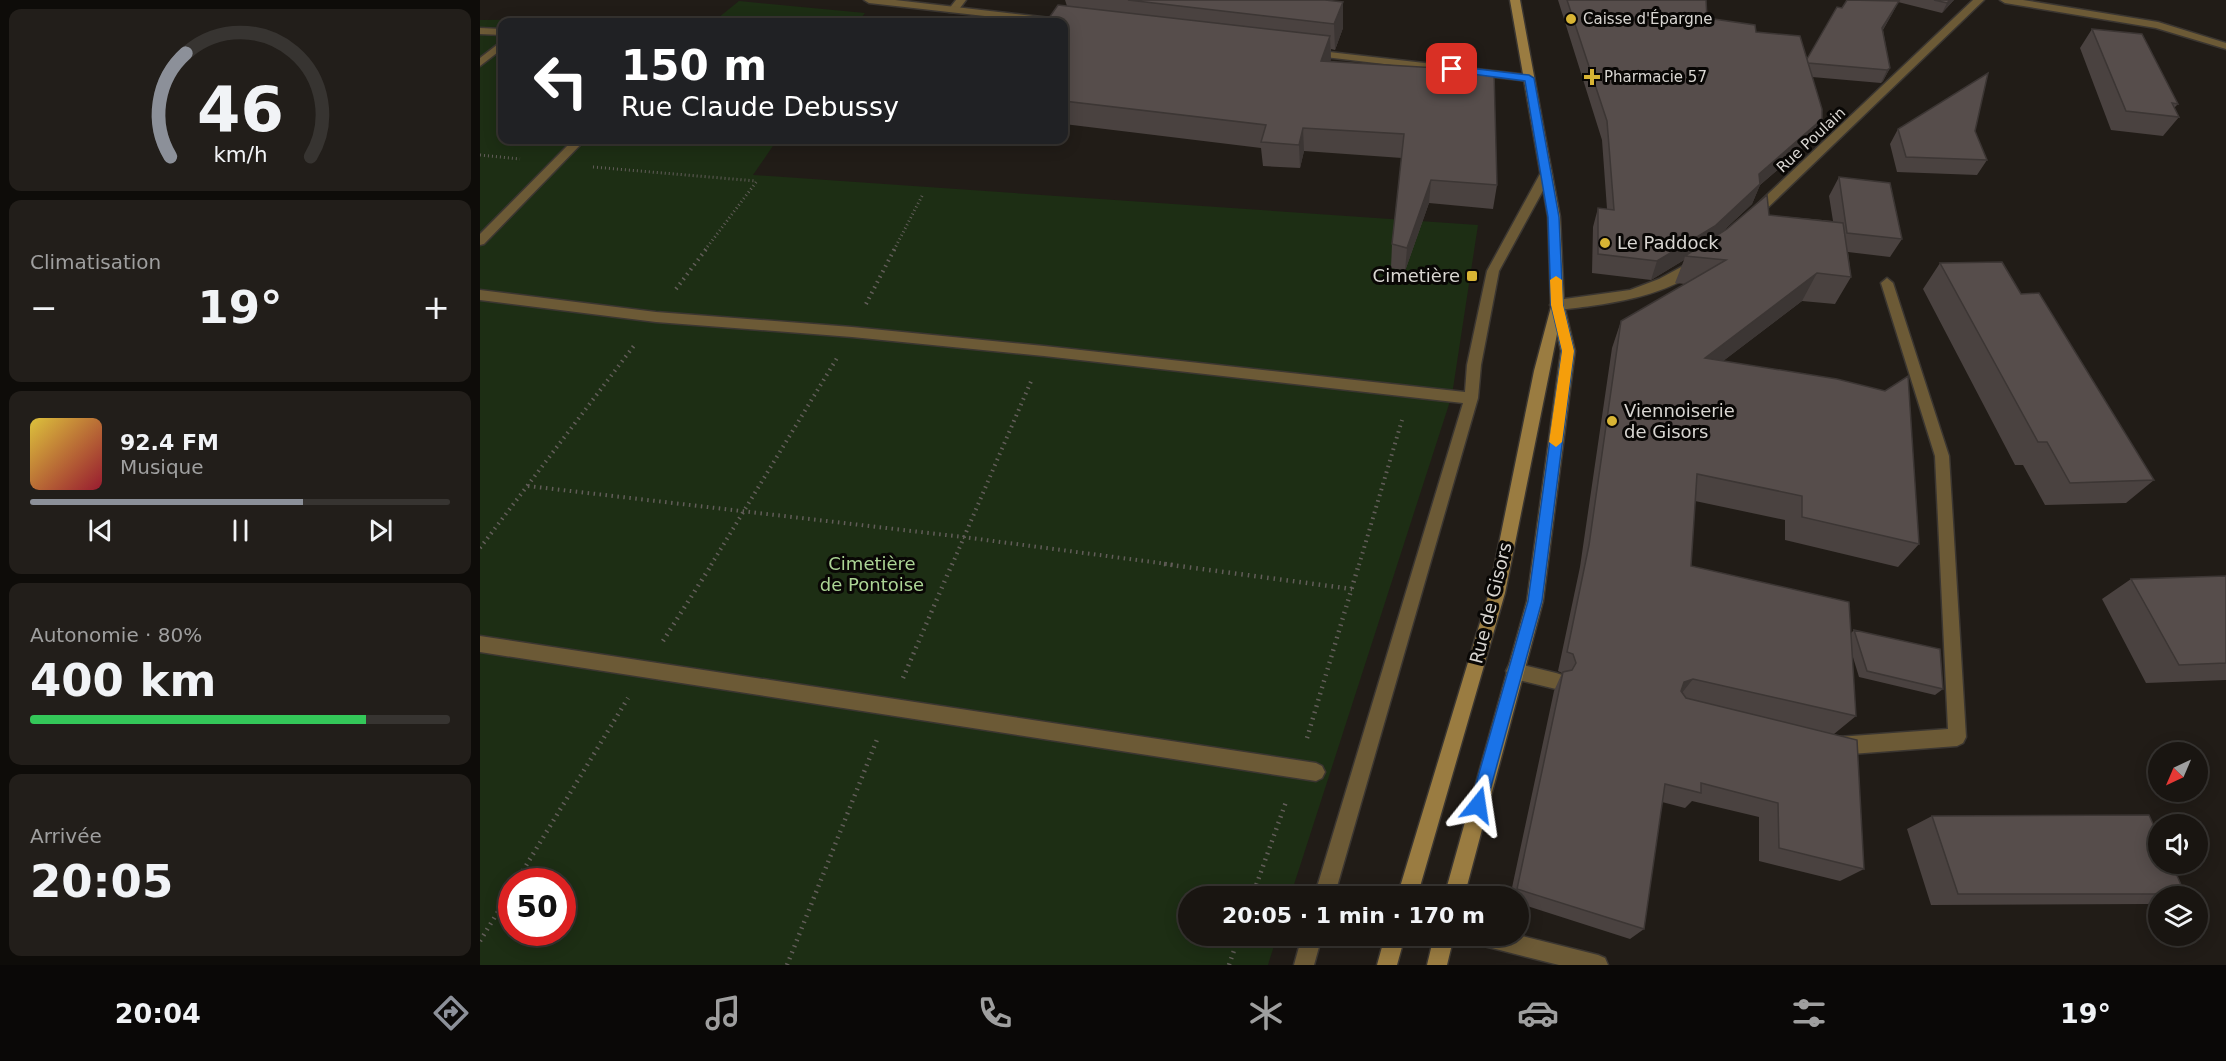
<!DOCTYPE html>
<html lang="fr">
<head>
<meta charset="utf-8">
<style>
  :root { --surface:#191511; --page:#221e1a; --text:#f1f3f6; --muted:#9f9f9f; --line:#373431; --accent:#8c9099 }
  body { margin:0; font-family:"DejaVu Sans",sans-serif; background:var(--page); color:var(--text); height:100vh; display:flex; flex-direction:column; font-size:22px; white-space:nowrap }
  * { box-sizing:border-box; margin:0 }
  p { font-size:20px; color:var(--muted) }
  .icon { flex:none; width:33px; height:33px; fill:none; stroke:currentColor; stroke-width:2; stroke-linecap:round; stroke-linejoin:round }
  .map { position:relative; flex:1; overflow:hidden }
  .drawer { display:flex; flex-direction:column; gap:9px; padding:9px; background:#0e0c09; width:480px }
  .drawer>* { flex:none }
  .banner { position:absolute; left:18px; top:18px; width:570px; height:126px; border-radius:12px; box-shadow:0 3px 15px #0003,0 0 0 2px var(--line); background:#202124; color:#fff; overflow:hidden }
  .needle { width:39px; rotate:224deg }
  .tools { position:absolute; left:1668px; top:742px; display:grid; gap:12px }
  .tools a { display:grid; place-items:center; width:60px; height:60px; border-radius:50%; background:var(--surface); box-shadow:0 3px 15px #0003,0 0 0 2px var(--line); font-size:30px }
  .speed { position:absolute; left:18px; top:868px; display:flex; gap:12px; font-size:30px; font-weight:700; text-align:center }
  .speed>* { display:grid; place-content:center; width:78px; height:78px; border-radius:50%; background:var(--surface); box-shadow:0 3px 15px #0003,0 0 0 2px var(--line); line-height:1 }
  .speed .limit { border:9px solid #d22; background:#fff; color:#111 }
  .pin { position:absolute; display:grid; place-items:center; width:51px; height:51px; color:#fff; margin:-26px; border-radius:12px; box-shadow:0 3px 9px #0006 }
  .me { position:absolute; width:66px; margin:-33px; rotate:15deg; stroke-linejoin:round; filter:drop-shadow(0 0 4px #0008) }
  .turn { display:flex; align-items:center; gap:21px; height:126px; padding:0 24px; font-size:27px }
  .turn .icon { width:78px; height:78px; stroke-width:2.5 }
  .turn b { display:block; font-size:42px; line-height:51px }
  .big { font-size:45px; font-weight:700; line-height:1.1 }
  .drawer .card { flex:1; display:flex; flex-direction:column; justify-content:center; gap:9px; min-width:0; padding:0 21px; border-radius:12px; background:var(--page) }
  .drawer .dial { align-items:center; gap:0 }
  .dial svg { height:156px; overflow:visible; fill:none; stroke:var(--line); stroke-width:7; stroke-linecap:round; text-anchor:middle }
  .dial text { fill:var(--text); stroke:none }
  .song { display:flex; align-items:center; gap:18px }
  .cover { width:72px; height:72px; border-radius:9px; background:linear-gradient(135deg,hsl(50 70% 55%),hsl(350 70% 35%)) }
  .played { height:6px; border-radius:3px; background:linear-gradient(90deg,var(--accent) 65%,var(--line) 65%) }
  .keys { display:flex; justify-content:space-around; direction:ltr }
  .heat { display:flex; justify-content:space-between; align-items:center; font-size:33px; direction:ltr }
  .charge { height:9px; border-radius:4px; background:linear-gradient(90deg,#34c759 80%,var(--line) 0) }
  .trip { position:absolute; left:698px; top:886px; width:351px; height:60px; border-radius:30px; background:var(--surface); box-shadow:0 3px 15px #0003,0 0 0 2px var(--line); font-weight:700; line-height:60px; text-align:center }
  .dock { display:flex; height:96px; justify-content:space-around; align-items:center; background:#0a0807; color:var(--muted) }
  .dock .icon { width:42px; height:42px }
  .dock .current { color:var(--accent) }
  .dock b { font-size:27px; color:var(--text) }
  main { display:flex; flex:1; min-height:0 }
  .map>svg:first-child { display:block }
</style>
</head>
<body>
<main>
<section class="drawer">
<div class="card dial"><svg viewBox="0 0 100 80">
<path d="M14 69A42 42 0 1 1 86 69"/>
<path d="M14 69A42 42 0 0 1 22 16" stroke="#8c9099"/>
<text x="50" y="56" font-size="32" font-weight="700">46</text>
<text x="50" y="72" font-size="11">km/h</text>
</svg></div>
<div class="card"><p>Climatisation</p>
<div class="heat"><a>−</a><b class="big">19°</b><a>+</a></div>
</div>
<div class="card">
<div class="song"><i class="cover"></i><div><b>92.4 FM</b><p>Musique</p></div></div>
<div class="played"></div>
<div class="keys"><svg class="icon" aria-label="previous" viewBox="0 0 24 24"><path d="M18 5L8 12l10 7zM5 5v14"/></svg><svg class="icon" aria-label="pause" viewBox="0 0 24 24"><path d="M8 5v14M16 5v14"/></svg><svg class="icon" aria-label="next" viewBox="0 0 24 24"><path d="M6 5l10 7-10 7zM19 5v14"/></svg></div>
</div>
<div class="card"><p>Autonomie · 80%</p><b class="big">400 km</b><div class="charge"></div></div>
<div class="card"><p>Arrivée</p><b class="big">20:05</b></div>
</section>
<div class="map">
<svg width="1746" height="965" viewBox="0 0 1746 965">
  <rect width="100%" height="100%" fill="#211c17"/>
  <path fill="#1d2e14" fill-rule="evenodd" d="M259,1L385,13L378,22H22V140H297L273,175L998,225L972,395L810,897H708V936H797L788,965H0V20L238,18ZM32,882H82V933H32Z"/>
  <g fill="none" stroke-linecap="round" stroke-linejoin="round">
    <defs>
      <path id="service" d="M476,0H486L477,12H469L468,10Z
        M0,28L22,29V35L0,34Z
        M22,41V49L0,66V58Z
        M93,140H105L4,244L0,245V234Z
        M1066,170L1072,174L1019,271L1001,365L998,398L854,897H834L983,403L564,356L372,337L176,322L0,300V290L176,312L372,327L564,346L985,392L987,365L1007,271L1060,174Z
        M1407,278L1413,283L1469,456L1486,737L1483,743L1477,746L1358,755L1352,752L1349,746L1352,740L1358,737L1468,729L1455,456L1401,283Z
        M0,636L836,763L842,766L845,772L842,778L836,781L0,652Z
        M1035,663L1076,673L1082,675L1085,681L1082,687L1076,689L1035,679L1029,677L1026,671L1029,665Z
        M1038,935L1118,955L1125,958L1128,965H1079L1004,946L997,943L994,936Z
        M822,936H842L834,965H814Z"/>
      <path id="minor" d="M384,0H415L579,19L584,22H557L389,3Z
        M1493,0H1504L1277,218H1269V212Z
        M1520,0H1543L1678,22L1746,43V49L1676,28L1525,3Z
        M832,50L1049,75L1054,78L1049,81L828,55V51Z
        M1216,259L1220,260L1222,263C1198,297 1116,306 1077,310L1070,305L1077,300L1150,290L1179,279Z"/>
      <path id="secondary" d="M1030,0H1040L1080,217L1084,305L1095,351L1063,601L984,897H964L1047,601L1081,351L1077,334L1025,593L937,897H917L1009,593L1054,371L1071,307L1068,217Z
        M905,936H925L917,965H897Z
        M954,936H974L967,965H947Z"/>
    </defs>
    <use href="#service" stroke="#3b3631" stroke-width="3"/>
    <use href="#minor" stroke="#3b3631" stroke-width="3"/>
    <use href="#secondary" stroke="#3b3631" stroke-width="3"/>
    <path stroke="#625d59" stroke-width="3" stroke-dasharray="1 3" stroke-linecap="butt" d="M0,155L40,159
      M113,167L276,181
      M225,250L277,181
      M414,250L443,194"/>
    <path stroke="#625d59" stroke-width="4" stroke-dasharray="1.5 4.5" stroke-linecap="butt" d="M196,289L227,248
      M386,304L415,248
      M48,486L483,537L695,565
      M0,548L156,343
      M231,565L357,358
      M472,565L552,379
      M879,565L922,420"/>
    <path stroke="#625d59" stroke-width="4.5" stroke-dasharray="1.5 5" stroke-linecap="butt" d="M684,564L872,589
      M183,641L232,564
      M423,678L472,564
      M827,738L879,564
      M36,882L148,698
      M772,897L807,799
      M0,941L32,889
      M307,965L398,737
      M749,965L759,936"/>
    <use href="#service" fill="#6c5a36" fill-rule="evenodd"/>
    <use href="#minor" fill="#6c5a36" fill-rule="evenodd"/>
    <use href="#secondary" fill="#9a7c41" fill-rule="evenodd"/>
  </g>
  <path fill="#4a4240" d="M585,0H845L863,2V28L855,50L851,49L850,61L1017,185L1013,209L949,203L925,271L911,268L912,244L922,158L824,151L820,168L783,166L781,148L584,124V22L587,6Z
    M1078,0H1226L1227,18L1276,32L1327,59L1367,0H1474L1462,13L1418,2L1412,14L1403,30L1410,68L1403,81L1401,83L1332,77L1342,119L1333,139L1280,185L1272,204L1240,234L1289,215L1353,221L1349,196L1359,177L1422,239L1410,257L1368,252L1371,277L1355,304L1322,301L1243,361L1439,544L1418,567L1305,540V520L1215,501L1211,566L1371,633L1374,630L1463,689L1455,695L1379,677L1372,654L1376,716L1354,734L1384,869L1360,881L1279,861V817L1212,801L1205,808L1182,802L1164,929L1150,939L1038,903V897H1030L1074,691L1082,673L1078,671L1100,567L1132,348L1141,321L1205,284L1195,283L1204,260L1171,280L1112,273L1113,227L1118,208L1127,209L1122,140Z
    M1612,29L1698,104L1694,108L1699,117L1683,136L1631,130L1600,48Z
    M1418,129L1495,131L1507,160L1497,175L1417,172L1410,144Z
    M1460,263L1541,294L1674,480L1646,503L1565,505L1543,465H1535L1443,289Z
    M1746,576V680L1666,683L1622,599L1651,579Z
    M1452,816L1705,894L1692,897H1678V901L1668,904L1451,905L1427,829Z"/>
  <path fill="#3c3634" d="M1470,0H1474L1462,13L1467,3Z
    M1419,1L1412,14L1396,41L1402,28Z
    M863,2V28L855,50L854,24Z
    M850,36L851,60L841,84V61Z
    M1410,68L1403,81L1401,83L1407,70Z
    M1342,119L1333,139L1280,185L1272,204L1228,245L1205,256L1204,260L1171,280L1177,261Z
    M823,128L824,151L820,168L819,145Z
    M951,180L949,203L925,271L927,248Z
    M1337,273L1322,301L1213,384L1225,358Z
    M1213,679L1198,698L1204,682Z"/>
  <path fill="#564d4b" stroke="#3c3634" stroke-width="1.5" d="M648,0H845L863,2L854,24Z
    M1087,0H1226L1227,18L1275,25L1276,32L1320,36L1342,109V119L1279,174L1280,184L1235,226L1177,261L1118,254V208L1134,210L1127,121Z
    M1367,0L1419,1L1402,28L1410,68L1407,70L1328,63L1327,59L1357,7L1362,8Z
    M1454,0H1470L1467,3Z
    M578,5L850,36L841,61L957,68V66L1014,72L1017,185L951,180L927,248L912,244L924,134L823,128L819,145L781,142L786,125L584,101V22H566Z
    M1612,29L1662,34L1698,104L1692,103L1699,117L1646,111Z
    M1508,73L1495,131L1507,160L1426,157L1418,129Z
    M1359,177L1410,183L1422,239L1367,233Z
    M1287,195L1289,215L1363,223L1371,277L1337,273L1225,358L1357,379L1405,391L1428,376L1439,544L1322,517V496L1217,474L1211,566L1369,602L1376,716L1213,679L1204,682L1201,691L1206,698L1377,740L1384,869L1299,848L1298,803L1221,783V793L1185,784L1164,929L1037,889L1083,672L1092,670L1096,663L1093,654L1087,652L1109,545L1141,321L1246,260L1205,256L1247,229Z
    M1522,262L1541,294L1559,293L1674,480L1590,483L1567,442H1558L1460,263Z
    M1746,576V663L1699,665L1651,579Z
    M1374,630L1460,649L1463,689L1387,671Z
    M1669,815L1678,835V864H1692L1705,894H1478L1452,816Z"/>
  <path fill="#1a73e8" stroke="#114b97" stroke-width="1.5" d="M972,66L1049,75L1054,78L1079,217L1083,305L1094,351L1062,601L1006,805L1004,811L998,814L992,811L990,805L1048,601L1082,351L1071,305L1068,217L1045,81L969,71L967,69Z"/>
  <path fill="#f59e0b" d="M1076,276L1082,280L1083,305L1094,351L1082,442L1076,447L1069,442L1082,351L1071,305L1070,280Z"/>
  <g fill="#d8b434" stroke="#090705" stroke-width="2">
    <circle cx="1091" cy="19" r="6"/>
    <path d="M1109 68h6v6h6v6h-6v6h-6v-6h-6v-6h6z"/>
    <circle cx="1125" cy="243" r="6"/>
    <rect x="986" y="270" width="12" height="12" rx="3"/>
    <circle cx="1132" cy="421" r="6"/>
  </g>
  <g text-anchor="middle" stroke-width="6" stroke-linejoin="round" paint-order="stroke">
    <g font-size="15" fill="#d9d6d2" stroke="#090705" text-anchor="start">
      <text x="1103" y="24">Caisse d'Épargne</text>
      <text x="1124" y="82">Pharmacie 57</text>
    </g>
    <g font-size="15" fill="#d9d6d2" stroke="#090705">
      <text transform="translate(1331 140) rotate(-43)" y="5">Rue Poulain</text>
    </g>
    <g font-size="18" fill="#d9d6d2" stroke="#090705" text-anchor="start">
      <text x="1137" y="249">Le Paddock</text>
      <text x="980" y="282" text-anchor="end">Cimetière</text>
      <text x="1144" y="417">Viennoiserie<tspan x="1144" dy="21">de Gisors</tspan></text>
    </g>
    <g font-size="18" fill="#acd595" stroke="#090705">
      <text x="392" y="570">Cimetière<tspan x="392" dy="21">de Pontoise</tspan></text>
    </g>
    <g font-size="18" fill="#d9d6d2" stroke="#090705">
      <text transform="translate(1011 603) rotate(-76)" y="6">Rue de Gisors</text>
    </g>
  </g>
</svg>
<div class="tools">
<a><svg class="needle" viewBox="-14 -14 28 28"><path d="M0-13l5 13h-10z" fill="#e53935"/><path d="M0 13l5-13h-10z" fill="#9f9f9f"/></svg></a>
<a><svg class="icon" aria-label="sound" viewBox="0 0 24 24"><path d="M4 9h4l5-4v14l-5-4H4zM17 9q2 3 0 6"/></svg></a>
<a><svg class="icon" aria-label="layers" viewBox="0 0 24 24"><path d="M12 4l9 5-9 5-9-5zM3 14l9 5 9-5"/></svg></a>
</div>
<div class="speed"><div class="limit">50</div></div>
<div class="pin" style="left:972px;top:69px;background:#d93025"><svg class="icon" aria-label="arrive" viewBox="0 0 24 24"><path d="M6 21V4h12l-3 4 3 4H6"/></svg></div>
<svg class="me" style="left:998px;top:805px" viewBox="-20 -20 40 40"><path d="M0-17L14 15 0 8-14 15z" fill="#1a73e8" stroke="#fff" stroke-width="4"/></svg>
<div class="trip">20:05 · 1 min · 170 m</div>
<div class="banner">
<div class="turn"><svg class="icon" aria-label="left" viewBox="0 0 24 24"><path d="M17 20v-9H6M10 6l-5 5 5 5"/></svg><div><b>150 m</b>Rue Claude Debussy</div></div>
</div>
</div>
</main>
<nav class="dock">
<b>20:04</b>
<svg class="icon current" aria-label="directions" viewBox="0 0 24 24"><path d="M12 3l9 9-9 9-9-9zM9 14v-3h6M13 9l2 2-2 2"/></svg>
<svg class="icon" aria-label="music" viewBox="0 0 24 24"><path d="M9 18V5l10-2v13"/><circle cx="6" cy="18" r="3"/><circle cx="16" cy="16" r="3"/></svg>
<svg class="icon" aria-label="phone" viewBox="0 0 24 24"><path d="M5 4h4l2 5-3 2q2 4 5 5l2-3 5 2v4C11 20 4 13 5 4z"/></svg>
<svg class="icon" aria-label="climate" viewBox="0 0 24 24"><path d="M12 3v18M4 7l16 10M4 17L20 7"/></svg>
<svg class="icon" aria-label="car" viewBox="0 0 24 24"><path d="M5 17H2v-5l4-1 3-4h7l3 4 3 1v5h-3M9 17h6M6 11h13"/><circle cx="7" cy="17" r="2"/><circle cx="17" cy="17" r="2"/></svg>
<svg class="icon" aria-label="filters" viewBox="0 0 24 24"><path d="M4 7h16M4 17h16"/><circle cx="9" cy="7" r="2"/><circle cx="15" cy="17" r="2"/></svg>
<b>19°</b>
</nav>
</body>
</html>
